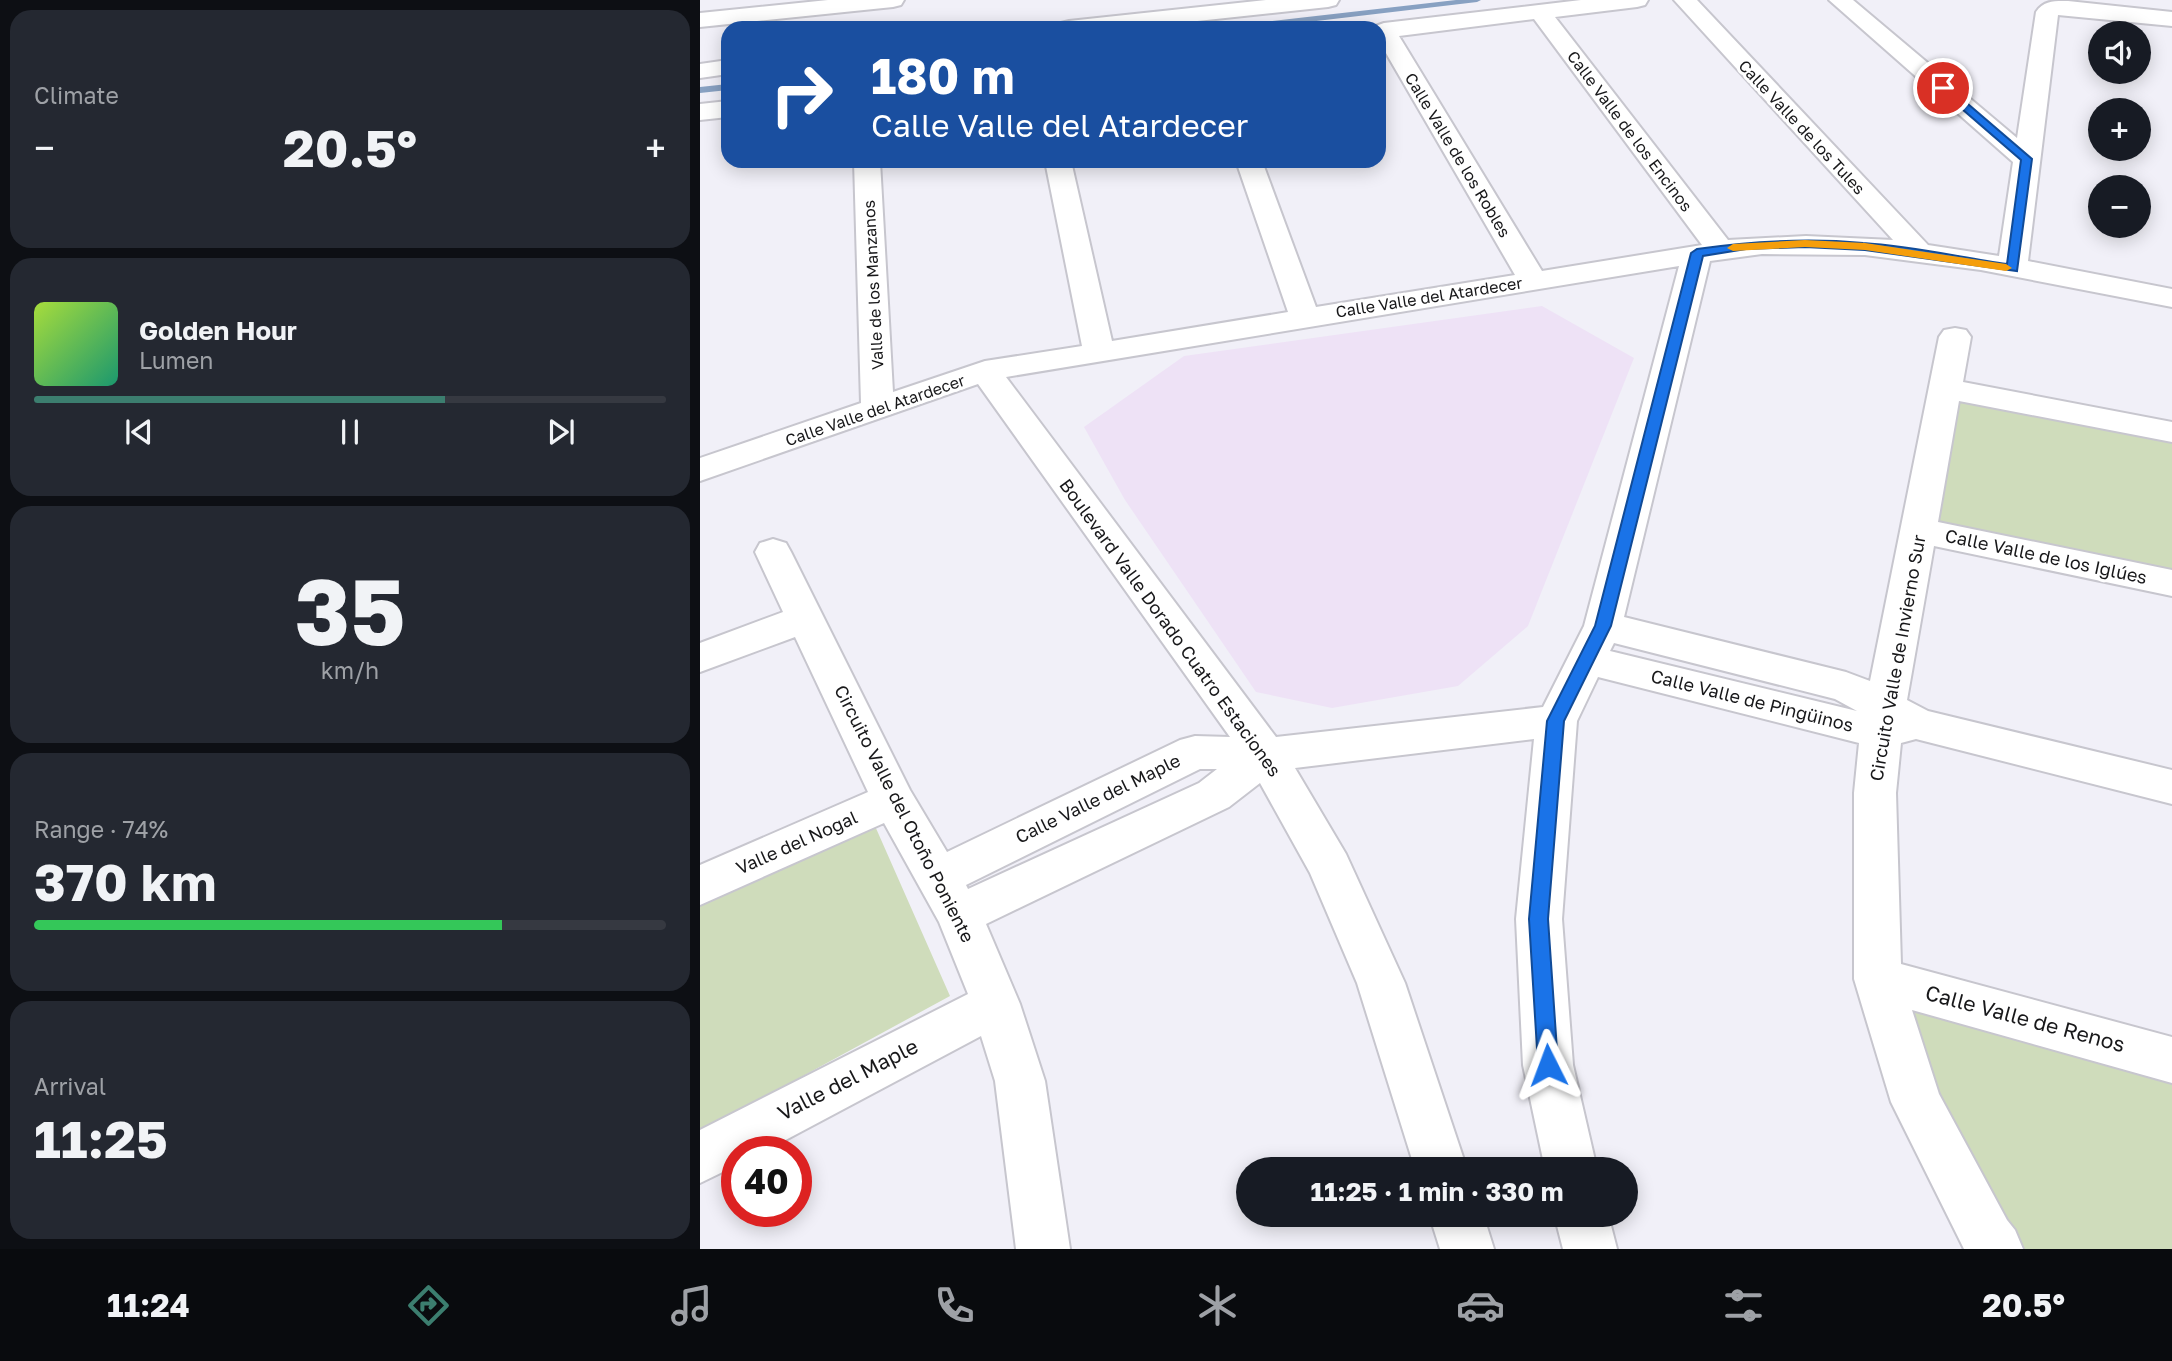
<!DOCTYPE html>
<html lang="en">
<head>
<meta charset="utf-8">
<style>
  :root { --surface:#171b24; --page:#242831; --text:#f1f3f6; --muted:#9ea1a6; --line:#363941; --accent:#3c7e6f }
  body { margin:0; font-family:"Golos Text",sans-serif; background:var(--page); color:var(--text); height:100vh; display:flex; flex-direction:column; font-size:26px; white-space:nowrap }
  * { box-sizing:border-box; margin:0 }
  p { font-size:23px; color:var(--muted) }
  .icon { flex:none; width:38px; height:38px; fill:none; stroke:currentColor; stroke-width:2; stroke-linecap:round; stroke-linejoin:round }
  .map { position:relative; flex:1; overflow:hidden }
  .side { display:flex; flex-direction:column; gap:10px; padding:10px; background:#0d0f14; width:700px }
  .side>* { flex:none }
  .guide { position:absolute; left:21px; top:21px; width:665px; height:147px; border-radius:21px; box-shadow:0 4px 18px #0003; background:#1a4fa0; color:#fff; overflow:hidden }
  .tools { position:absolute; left:1388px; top:21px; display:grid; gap:14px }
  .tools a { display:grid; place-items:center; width:63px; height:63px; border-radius:50%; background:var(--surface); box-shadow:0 4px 18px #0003; font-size:35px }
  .speed { position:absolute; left:21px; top:1136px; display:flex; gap:14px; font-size:35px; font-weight:700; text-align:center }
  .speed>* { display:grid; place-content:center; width:91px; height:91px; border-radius:50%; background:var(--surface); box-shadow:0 4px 18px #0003; line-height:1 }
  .speed .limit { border:10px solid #d22; background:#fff; color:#111 }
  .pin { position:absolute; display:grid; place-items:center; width:60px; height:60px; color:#fff; margin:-30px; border:4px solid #fff; border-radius:50%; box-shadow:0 2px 7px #0007 }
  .me { position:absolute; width:77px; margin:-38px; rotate:357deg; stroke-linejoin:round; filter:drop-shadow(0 0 5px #0008) }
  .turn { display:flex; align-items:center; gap:24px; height:147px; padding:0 35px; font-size:32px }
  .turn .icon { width:91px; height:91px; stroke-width:2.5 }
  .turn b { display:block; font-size:49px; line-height:60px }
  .big { font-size:52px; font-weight:700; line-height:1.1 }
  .side .tile { flex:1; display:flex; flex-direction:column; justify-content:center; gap:10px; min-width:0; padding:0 24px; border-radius:21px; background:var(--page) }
  .side .dial { align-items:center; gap:0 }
  .dial b { font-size:91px; line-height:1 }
  .song { display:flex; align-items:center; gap:21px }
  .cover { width:84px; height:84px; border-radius:10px; background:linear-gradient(135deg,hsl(80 70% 55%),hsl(160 70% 35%)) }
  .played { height:7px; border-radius:4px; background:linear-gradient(90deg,var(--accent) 65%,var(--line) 65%) }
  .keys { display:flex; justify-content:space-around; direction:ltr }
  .heat { display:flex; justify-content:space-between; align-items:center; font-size:38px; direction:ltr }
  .charge { height:10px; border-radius:5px; background:linear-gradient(90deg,#34c759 74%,var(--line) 0) }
  .trip { position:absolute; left:536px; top:1157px; width:402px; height:70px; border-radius:35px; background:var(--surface); box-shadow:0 4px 18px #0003; font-weight:700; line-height:70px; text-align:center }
  .menu { display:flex; height:112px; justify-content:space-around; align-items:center; background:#090b0e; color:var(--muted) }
  .menu .icon { width:49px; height:49px }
  .menu .active { color:var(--accent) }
  .menu b { font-size:32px; color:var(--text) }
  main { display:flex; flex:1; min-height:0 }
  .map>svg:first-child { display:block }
</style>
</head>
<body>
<main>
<section class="side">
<div class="tile"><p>Climate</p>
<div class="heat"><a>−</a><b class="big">20.5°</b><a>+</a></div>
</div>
<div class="tile">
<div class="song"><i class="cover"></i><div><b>Golden Hour</b><p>Lumen</p></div></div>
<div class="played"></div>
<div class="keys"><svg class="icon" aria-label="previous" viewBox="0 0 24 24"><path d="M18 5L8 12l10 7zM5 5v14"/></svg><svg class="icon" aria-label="pause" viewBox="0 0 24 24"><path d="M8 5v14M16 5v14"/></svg><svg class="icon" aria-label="next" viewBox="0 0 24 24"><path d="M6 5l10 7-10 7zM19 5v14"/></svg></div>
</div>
<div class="tile dial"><b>35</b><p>km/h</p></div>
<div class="tile"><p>Range · 74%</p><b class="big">370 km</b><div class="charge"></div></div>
<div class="tile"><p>Arrival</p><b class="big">11:25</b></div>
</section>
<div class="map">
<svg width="1472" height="1249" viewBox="0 0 1472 1249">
  <rect width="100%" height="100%" fill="#f1f0f8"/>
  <path fill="#eee2f6" d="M842,306L934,358L828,626L758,686L632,708L556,692L425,500L384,427L484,356Z"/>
  <path fill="#cfdcbb" d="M1247,392L1472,434V583L1221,531Z
    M175,826L250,996L0,1132V906Z
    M1212,1001L1472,1066V1249H1310L1230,1100Z"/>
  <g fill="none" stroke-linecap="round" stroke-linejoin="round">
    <path fill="#88a1c2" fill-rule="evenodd" d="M756,0H781L777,2L557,28H532L536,25Z
      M28,84V90L0,93V87Z"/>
    <defs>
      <path id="minor" d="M128,0H204L201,5L193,7L0,27V13Z
        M566,0H639L636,5L628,7L432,28H358L361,23L369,21Z
        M881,0H948L945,5L937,7L855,17L1028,240L1106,236L1193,240L974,0H997L1228,245L1299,256L1313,162L1129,0H1153L1317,138L1336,12C1344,0 1355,1 1368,1L1472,12V26L1358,15L1328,261L1472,289V307L1281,270L1165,255L1062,254L1010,261L924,617L1146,672L1170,681L1239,337L1244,330L1255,328L1266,330L1271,337L1263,382L1472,422V442L1259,401L1238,522L1472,570V596L1234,546L1207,700L1228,711L1472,770V804L1216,739L1201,743L1196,793L1201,964L1472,1037V1083L1212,1010L1239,1094L1307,1220L1315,1230L1323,1249H1264L1191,1102L1154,979V793L1159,743L898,677L877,721L862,919L873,1065L897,1169H845L823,1065L816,919L834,739L595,768L646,854L705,983L767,1169H715L657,983L610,873L560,783L529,807L286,924L320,1004L345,1081L370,1249H316L295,1081L281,1036L63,1152H37V1165L0,1183V1130L268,994L239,922L184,823L0,905V865L168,792L95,637L0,672V643L83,612L55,552L60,543L73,539L86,543L91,552L210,790L247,852L480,740L495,736L530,737L278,384L0,481V458L161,403L154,161H180L193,392L285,361L382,346L345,161H371L412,341L588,312L536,161H562L616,307L815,275L679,41V28H670L684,23ZM834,19L1002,245L842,271L699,36ZM979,266L884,626L843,707L576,737L306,377ZM914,643L1135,699L1157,711L910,651ZM500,769H517L499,783L268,889L266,885Z
        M28,60V74L0,78V64Z
        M28,101V117L0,120V104Z
        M729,1214H783L794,1249H740Z
        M854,1214H908L917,1249H863Z"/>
    </defs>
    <use href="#minor" stroke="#c7c6ce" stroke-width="4"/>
    <use href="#minor" fill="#fff" fill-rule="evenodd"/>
  </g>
  <path fill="#1a73e8" stroke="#114b97" stroke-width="2" d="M1240,86H1247L1332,159L1317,271L1165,250L1105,247L1046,249L1003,256L911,626L864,721L848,919L858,1065L855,1072L848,1075L841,1072L838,1065L829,919L847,721L895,626L991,253L997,249C1053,241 1108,238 1163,243C1211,246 1259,257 1307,264L1321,160L1240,90Z"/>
  <path fill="#f59e0b" d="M1105,240L1165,243L1306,264L1312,268L1306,271L1165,250L1105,247L1033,251L1027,248L1033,244Z"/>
  <g text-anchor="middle" stroke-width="6" stroke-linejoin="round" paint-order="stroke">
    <g font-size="16" fill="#18181a" stroke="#fff">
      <text transform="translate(1102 127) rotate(47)" y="6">Calle Valle de los Tules</text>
      <text transform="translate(930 131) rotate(53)" y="6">Calle Valle de los Encinos</text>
      <text transform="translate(758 155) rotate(59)" y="6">Calle Valle de los Robles</text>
      <text transform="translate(173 285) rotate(-93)" y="6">Valle de los Manzanos</text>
      <text transform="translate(729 297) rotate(-9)" y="6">Calle Valle del Atardecer</text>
      <text transform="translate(175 410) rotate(-19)" y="6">Calle Valle del Atardecer</text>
    </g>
    <g font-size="18" fill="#18181a" stroke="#fff">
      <text transform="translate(1346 557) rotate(12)" y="6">Calle Valle de los Iglúes</text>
      <text transform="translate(470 628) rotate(54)" y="6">Boulevard Valle Dorado Cuatro Estaciones</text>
      <text transform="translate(1198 658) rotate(-80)" y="6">Circuito Valle de Invierno Sur</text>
      <text transform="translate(1052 701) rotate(14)" y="6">Calle Valle de Pingüinos</text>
      <text transform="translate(398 799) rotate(-26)" y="6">Calle Valle del Maple</text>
      <text transform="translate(204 814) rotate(63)" y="6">Circuito Valle del Otoño Poniente</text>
      <text transform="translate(97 843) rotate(-24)" y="6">Valle del Nogal</text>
    </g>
    <g font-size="21" fill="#18181a" stroke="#fff">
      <text transform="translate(1325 1019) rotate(15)" y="7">Calle Valle de Renos</text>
      <text transform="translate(148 1080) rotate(-27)" y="7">Valle del Maple</text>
    </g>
  </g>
</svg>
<div class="tools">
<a><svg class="icon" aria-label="sound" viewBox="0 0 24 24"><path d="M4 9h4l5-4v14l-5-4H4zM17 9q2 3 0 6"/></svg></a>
<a>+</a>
<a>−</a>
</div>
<div class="speed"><div class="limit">40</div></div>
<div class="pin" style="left:1243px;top:88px;background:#d93025"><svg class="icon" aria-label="arrive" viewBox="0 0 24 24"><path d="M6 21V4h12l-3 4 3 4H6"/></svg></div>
<svg class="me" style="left:848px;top:1065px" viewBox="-20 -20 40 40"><path d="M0-17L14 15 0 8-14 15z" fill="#1a73e8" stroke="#fff" stroke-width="4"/></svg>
<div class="trip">11:25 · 1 min · 330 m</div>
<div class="guide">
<div class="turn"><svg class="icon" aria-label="right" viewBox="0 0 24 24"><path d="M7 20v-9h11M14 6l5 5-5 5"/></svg><div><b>180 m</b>Calle Valle del Atardecer</div></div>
</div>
</div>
</main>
<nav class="menu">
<b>11:24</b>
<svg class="icon active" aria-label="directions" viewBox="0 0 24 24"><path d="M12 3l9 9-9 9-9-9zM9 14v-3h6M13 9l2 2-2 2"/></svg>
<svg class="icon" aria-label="music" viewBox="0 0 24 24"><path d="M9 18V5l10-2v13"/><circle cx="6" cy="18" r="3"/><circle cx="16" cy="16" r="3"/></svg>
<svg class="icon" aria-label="phone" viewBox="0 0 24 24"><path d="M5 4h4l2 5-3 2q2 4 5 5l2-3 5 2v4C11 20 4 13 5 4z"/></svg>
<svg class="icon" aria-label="climate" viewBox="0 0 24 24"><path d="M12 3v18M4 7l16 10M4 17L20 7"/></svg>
<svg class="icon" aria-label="car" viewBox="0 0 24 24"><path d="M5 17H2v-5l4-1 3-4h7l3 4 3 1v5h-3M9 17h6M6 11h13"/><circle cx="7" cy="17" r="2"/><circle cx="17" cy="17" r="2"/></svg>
<svg class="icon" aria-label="filters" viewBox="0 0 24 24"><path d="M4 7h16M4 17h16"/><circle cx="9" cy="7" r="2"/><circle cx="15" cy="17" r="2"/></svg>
<b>20.5°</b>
</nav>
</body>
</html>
